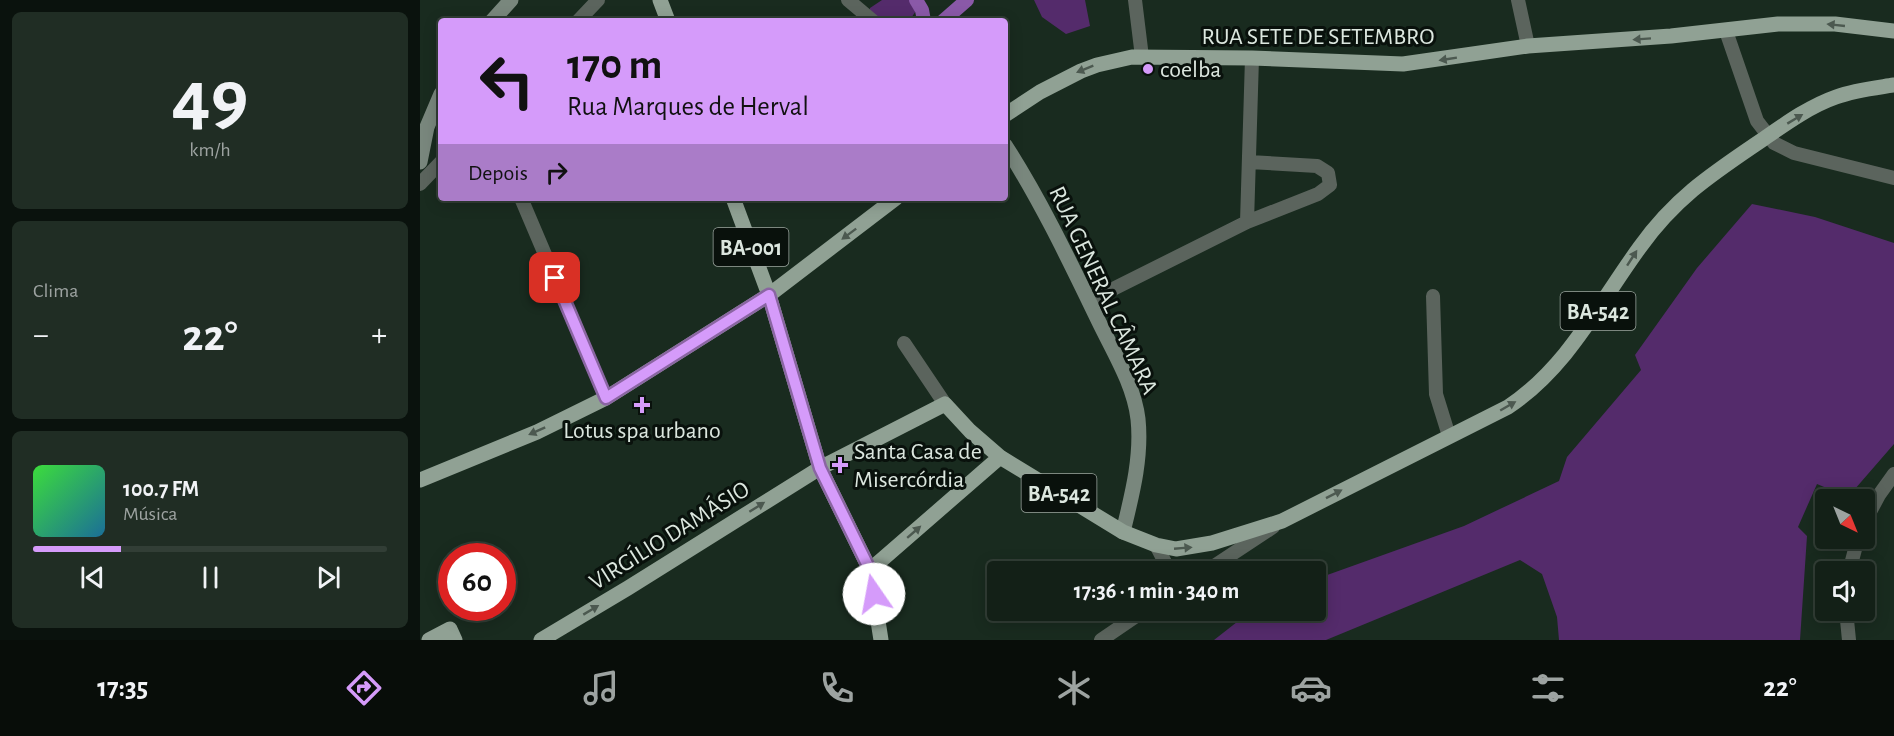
<!DOCTYPE html>
<html lang="pt">
<head>
<meta charset="utf-8">
<style>
  :root { --surface:#132017; --page:#202d24; --text:#f1f3f6; --muted:#9da3a1; --line:#323e36; --accent:#d59bfa }
  body { margin:0; font-family:"Alegreya Sans",sans-serif; background:var(--page); color:var(--text); height:100vh; display:flex; flex-direction:column; font-size:22px; white-space:nowrap }
  * { box-sizing:border-box; margin:0 }
  p { font-size:20px; color:var(--muted) }
  .icon { flex:none; width:33px; height:33px; fill:none; stroke:currentColor; stroke-width:2; stroke-linecap:round; stroke-linejoin:round }
  .map { position:relative; flex:1; overflow:hidden }
  .side { display:flex; flex-direction:column; gap:12px; padding:12px; background:#0a120d; width:420px }
  .side>* { flex:none }
  .top-card { position:absolute; left:18px; top:18px; width:570px; height:183px; border-radius:6px; box-shadow:0 3px 15px #0003,0 0 0 2px var(--line); background:#d59bfa; color:#111; overflow:hidden }
  .needle { width:39px; rotate:137deg }
  .buttons { position:absolute; left:1395px; top:489px; display:grid; gap:12px }
  .buttons a { display:grid; place-items:center; width:60px; height:60px; border-radius:6px; background:var(--surface); box-shadow:0 3px 15px #0003,0 0 0 2px var(--line); font-size:30px }
  .speed { position:absolute; left:18px; top:543px; display:flex; gap:12px; font-size:30px; font-weight:700; text-align:center }
  .speed>* { display:grid; place-content:center; width:78px; height:78px; border-radius:50%; background:var(--surface); box-shadow:0 3px 15px #0003,0 0 0 2px var(--line); line-height:1 }
  .speed .limit { border:9px solid #d22; background:#fff; color:#111 }
  .pin { position:absolute; display:grid; place-items:center; width:51px; height:51px; color:#fff; margin:-26px; border-radius:12px; box-shadow:0 3px 9px #0006 }
  .me { position:absolute; width:66px; margin:-33px; rotate:348deg; stroke-linejoin:round; filter:drop-shadow(0 0 4px #0008) }
  .turn { display:flex; align-items:center; gap:21px; height:126px; padding:0 30px; font-size:27px }
  .turn .icon { width:78px; height:78px; stroke-width:2.5 }
  .turn b { display:block; font-size:42px; line-height:51px }
  .then { display:flex; align-items:center; height:57px; padding:0 30px; background:#0003; gap:12px; font-size:22px }
  .big { font-size:45px; font-weight:700; line-height:1.1 }
  .side .tile { flex:1; display:flex; flex-direction:column; justify-content:center; gap:9px; min-width:0; padding:0 21px; border-radius:9px; background:var(--page) }
  .side .dial { align-items:center; gap:0 }
  .dial b { font-size:78px; line-height:1 }
  .song { display:flex; align-items:center; gap:18px }
  .cover { width:72px; height:72px; border-radius:9px; background:linear-gradient(135deg,hsl(120 70% 55%),hsl(200 70% 35%)) }
  .played { height:6px; border-radius:3px; background:linear-gradient(90deg,var(--accent) 25%,var(--line) 25%) }
  .keys { display:flex; justify-content:space-around; direction:ltr }
  .heat { display:flex; justify-content:space-between; align-items:center; font-size:33px; direction:ltr }
  .trip { position:absolute; left:567px; top:561px; width:339px; height:60px; border-radius:6px; background:var(--surface); box-shadow:0 3px 15px #0003,0 0 0 2px var(--line); font-weight:700; line-height:60px; text-align:center }
  .tabs { display:flex; height:96px; justify-content:space-around; align-items:center; background:#080d09; color:var(--muted) }
  .tabs .icon { width:42px; height:42px }
  .tabs .current { color:var(--accent) }
  .tabs b { font-size:27px; color:var(--text) }
  main { display:flex; flex:1; min-height:0 }
  .map>svg:first-child { display:block }
</style>
</head>
<body>
<main>
<section class="side">
<div class="tile dial"><b>49</b><p>km/h</p></div>
<div class="tile"><p>Clima</p>
<div class="heat"><a>−</a><b class="big">22°</b><a>+</a></div>
</div>
<div class="tile">
<div class="song"><i class="cover"></i><div><b>100.7 FM</b><p>Música</p></div></div>
<div class="played"></div>
<div class="keys"><svg class="icon" aria-label="previous" viewBox="0 0 24 24"><path d="M18 5L8 12l10 7zM5 5v14"/></svg><svg class="icon" aria-label="pause" viewBox="0 0 24 24"><path d="M8 5v14M16 5v14"/></svg><svg class="icon" aria-label="next" viewBox="0 0 24 24"><path d="M6 5l10 7-10 7zM19 5v14"/></svg></div>
</div>
</section>
<div class="map">
<svg width="1474" height="640" viewBox="0 0 1474 640">
  <rect width="100%" height="100%" fill="#192b1f"/>
  <path fill="#542b6b" d="M462,0H492L498,8L489,21H456L449,15L450,8Z
    M614,0H665L670,26L646,34L622,17Z
    M1332,204L1395,217L1474,243V444L1428,497L1397,484L1378,527L1387,536L1380,640H1139L1137,617L1122,574L1100,560L906,640H794L831,611L896,610V579L1044,526L1139,481L1147,457L1221,370L1215,355L1277,268Z"/>
  <g fill="none" stroke-linecap="round" stroke-linejoin="round">
    <path stroke="#8a59a8" stroke-width="14" d="M496,0L502,10L504,21
      M523,21L547,0"/>
    <path stroke="#5b645d" stroke-width="14" d="M428,0L453,21
      M715,0L722,57
      M1098,0L1108,46
      M158,21L178,0
      M1306,31L1337,121L1354,143L1374,153L1474,178
      M829,162L897,166L908,173L910,185L898,194L827,222L832,58
      M0,184L21,162
      M101,198L186,398
      M1013,296L1016,394L1029,436
      M669,301L827,222
      M484,343L525,404
      M1444,523L1459,495L1474,474
      M736,545L750,572
      M785,572L853,527
      M1429,572L1438,538
      M1426,610L1429,640
      M681,640L725,610"/>
    <path stroke="#79877d" stroke-width="15" d="M72,21L91,0
      M585,145C621,201 650,262 679,322C694,353 714,385 718,419C722,457 712,495 703,532
      M0,162L7,127L21,94"/>
    <path stroke="#90a194" stroke-width="15" d="M240,0L248,21
      M585,115L620,92L661,71L677,65L712,57L832,58L983,64L1108,46L1251,36L1358,24H1415L1474,31
      M313,198L349,295L400,468L450,570L461,640
      M0,480L117,432L186,398L349,295L476,198
      M450,570L580,457L703,532L736,545L756,549L792,543L862,521L1088,407C1148,367 1179,303 1220,247C1256,197 1292,174 1342,140C1365,124 1390,106 1416,97C1435,90 1455,88 1474,85
      M9,640L30,629L35,640
      M121,640L208,588L400,468L525,404L550,431L580,457"/>
  </g>
  <defs><path id="oneway-solid" d="M-6-.8H1V-3.2L6.5 0L1 3.2V.8H-6Z" transform="scale(1.5)"/></defs>
  <g fill="#4c5950">
    <use href="#oneway-solid" transform="translate(1416 25) rotate(-174)"/>
    <use href="#oneway-solid" transform="translate(1222 39) rotate(176)"/>
    <use href="#oneway-solid" transform="translate(1028 59) rotate(171)"/>
    <use href="#oneway-solid" transform="translate(665 69) rotate(158)"/>
    <use href="#oneway-solid" transform="translate(1375 119) rotate(-31)"/>
    <use href="#oneway-solid" transform="translate(429 234) rotate(143)"/>
    <use href="#oneway-solid" transform="translate(1212 258) rotate(-57)"/>
    <use href="#oneway-solid" transform="translate(1088 406) rotate(-30)"/>
    <use href="#oneway-solid" transform="translate(117 431) rotate(156)"/>
    <use href="#oneway-solid" transform="translate(914 494) rotate(-27)"/>
    <use href="#oneway-solid" transform="translate(337 507) rotate(-32)"/>
    <use href="#oneway-solid" transform="translate(494 532) rotate(-41)"/>
    <use href="#oneway-solid" transform="translate(763 548) rotate(-5)"/>
    <use href="#oneway-solid" transform="translate(171 610) rotate(-31)"/>
  </g>
  <g fill="none" stroke-linecap="round" stroke-linejoin="round">
    <defs>
      <path id="route" d="M135,278L186,398L349,295L400,468L450,570L454,594"/>
    </defs>
    <use href="#route" stroke="#8a65a2" stroke-width="15"/>
    <use href="#route" stroke="#d59bfa" stroke-width="10"/>
  </g>
  <g fill="#d59bfa" stroke="#09110c" stroke-width="2">
    <circle cx="728" cy="69" r="6"/>
    <path d="M219 396h6v6h6v6h-6v6h-6v-6h-6v-6h6z"/>
    <path d="M417 456h6v6h6v6h-6v6h-6v-6h-6v-6h6z"/>
  </g>
  <g text-anchor="middle" stroke-width="6" stroke-linejoin="round" paint-order="stroke">
    <g fill="#09110c" stroke="#9da7a0" stroke-width="1.5">
      <rect x="293.5" y="228" width="75" height="38" rx="4.5"/>
      <rect x="1140.5" y="292" width="75" height="38" rx="4.5"/>
      <rect x="601.5" y="474" width="75" height="38" rx="4.5"/>
    </g>
    <g font-size="22" font-weight="bold" fill="#dce7df">
      <text x="331" y="255">BA-001</text>
      <text x="1178" y="319">BA-542</text>
      <text x="639" y="501">BA-542</text>
    </g>
    <g font-size="24" fill="#dce7df" stroke="#09110c">
      <text x="898" y="44">RUA SETE DE SETEMBRO</text>
      <text transform="translate(684 290) rotate(65)" y="8">RUA GENERAL CÂMARA</text>
      <text transform="translate(249 535) rotate(-32)" y="8">VIRGÍLIO DAMÁSIO</text>
    </g>
    <g font-size="24" fill="#dce7df" stroke="#09110c" text-anchor="start">
      <text x="740" y="77">coelba</text>
      <text x="222" y="438" text-anchor="middle">Lotus spa urbano</text>
      <text x="434" y="459">Santa Casa de<tspan x="434" dy="28">Misercórdia</tspan></text>
    </g>
  </g>
</svg>
<div class="buttons">
<a><svg class="needle" viewBox="-14 -14 28 28"><path d="M0-13l5 13h-10z" fill="#e53935"/><path d="M0 13l5-13h-10z" fill="#9da3a1"/></svg></a>
<a><svg class="icon" aria-label="sound" viewBox="0 0 24 24"><path d="M4 9h4l5-4v14l-5-4H4zM17 9q2 3 0 6"/></svg></a>
</div>
<div class="speed"><div class="limit">60</div></div>
<div class="pin" style="left:135px;top:278px;background:#d93025"><svg class="icon" aria-label="arrive" viewBox="0 0 24 24"><path d="M6 21V4h12l-3 4 3 4H6"/></svg></div>
<svg class="me" style="left:454px;top:594px" viewBox="-20 -20 40 40"><circle r="19" fill="#fff"/><path d="M0-13L10 11 0 6-10 11z" fill="#d59bfa"/></svg>
<div class="trip">17:36 · 1 min · 340 m</div>
<div class="top-card">
<div class="turn"><svg class="icon" aria-label="left" viewBox="0 0 24 24"><path d="M17 20v-9H6M10 6l-5 5 5 5"/></svg><div><b>170 m</b>Rua Marques de Herval</div></div>
<div class="then">Depois<svg class="icon" aria-label="right" viewBox="0 0 24 24"><path d="M7 20v-9h11M14 6l5 5-5 5"/></svg></div>
</div>
</div>
</main>
<nav class="tabs">
<b>17:35</b>
<svg class="icon current" aria-label="directions" viewBox="0 0 24 24"><path d="M12 3l9 9-9 9-9-9zM9 14v-3h6M13 9l2 2-2 2"/></svg>
<svg class="icon" aria-label="music" viewBox="0 0 24 24"><path d="M9 18V5l10-2v13"/><circle cx="6" cy="18" r="3"/><circle cx="16" cy="16" r="3"/></svg>
<svg class="icon" aria-label="phone" viewBox="0 0 24 24"><path d="M5 4h4l2 5-3 2q2 4 5 5l2-3 5 2v4C11 20 4 13 5 4z"/></svg>
<svg class="icon" aria-label="climate" viewBox="0 0 24 24"><path d="M12 3v18M4 7l16 10M4 17L20 7"/></svg>
<svg class="icon" aria-label="car" viewBox="0 0 24 24"><path d="M5 17H2v-5l4-1 3-4h7l3 4 3 1v5h-3M9 17h6M6 11h13"/><circle cx="7" cy="17" r="2"/><circle cx="17" cy="17" r="2"/></svg>
<svg class="icon" aria-label="filters" viewBox="0 0 24 24"><path d="M4 7h16M4 17h16"/><circle cx="9" cy="7" r="2"/><circle cx="15" cy="17" r="2"/></svg>
<b>22°</b>
</nav>
</body>
</html>
